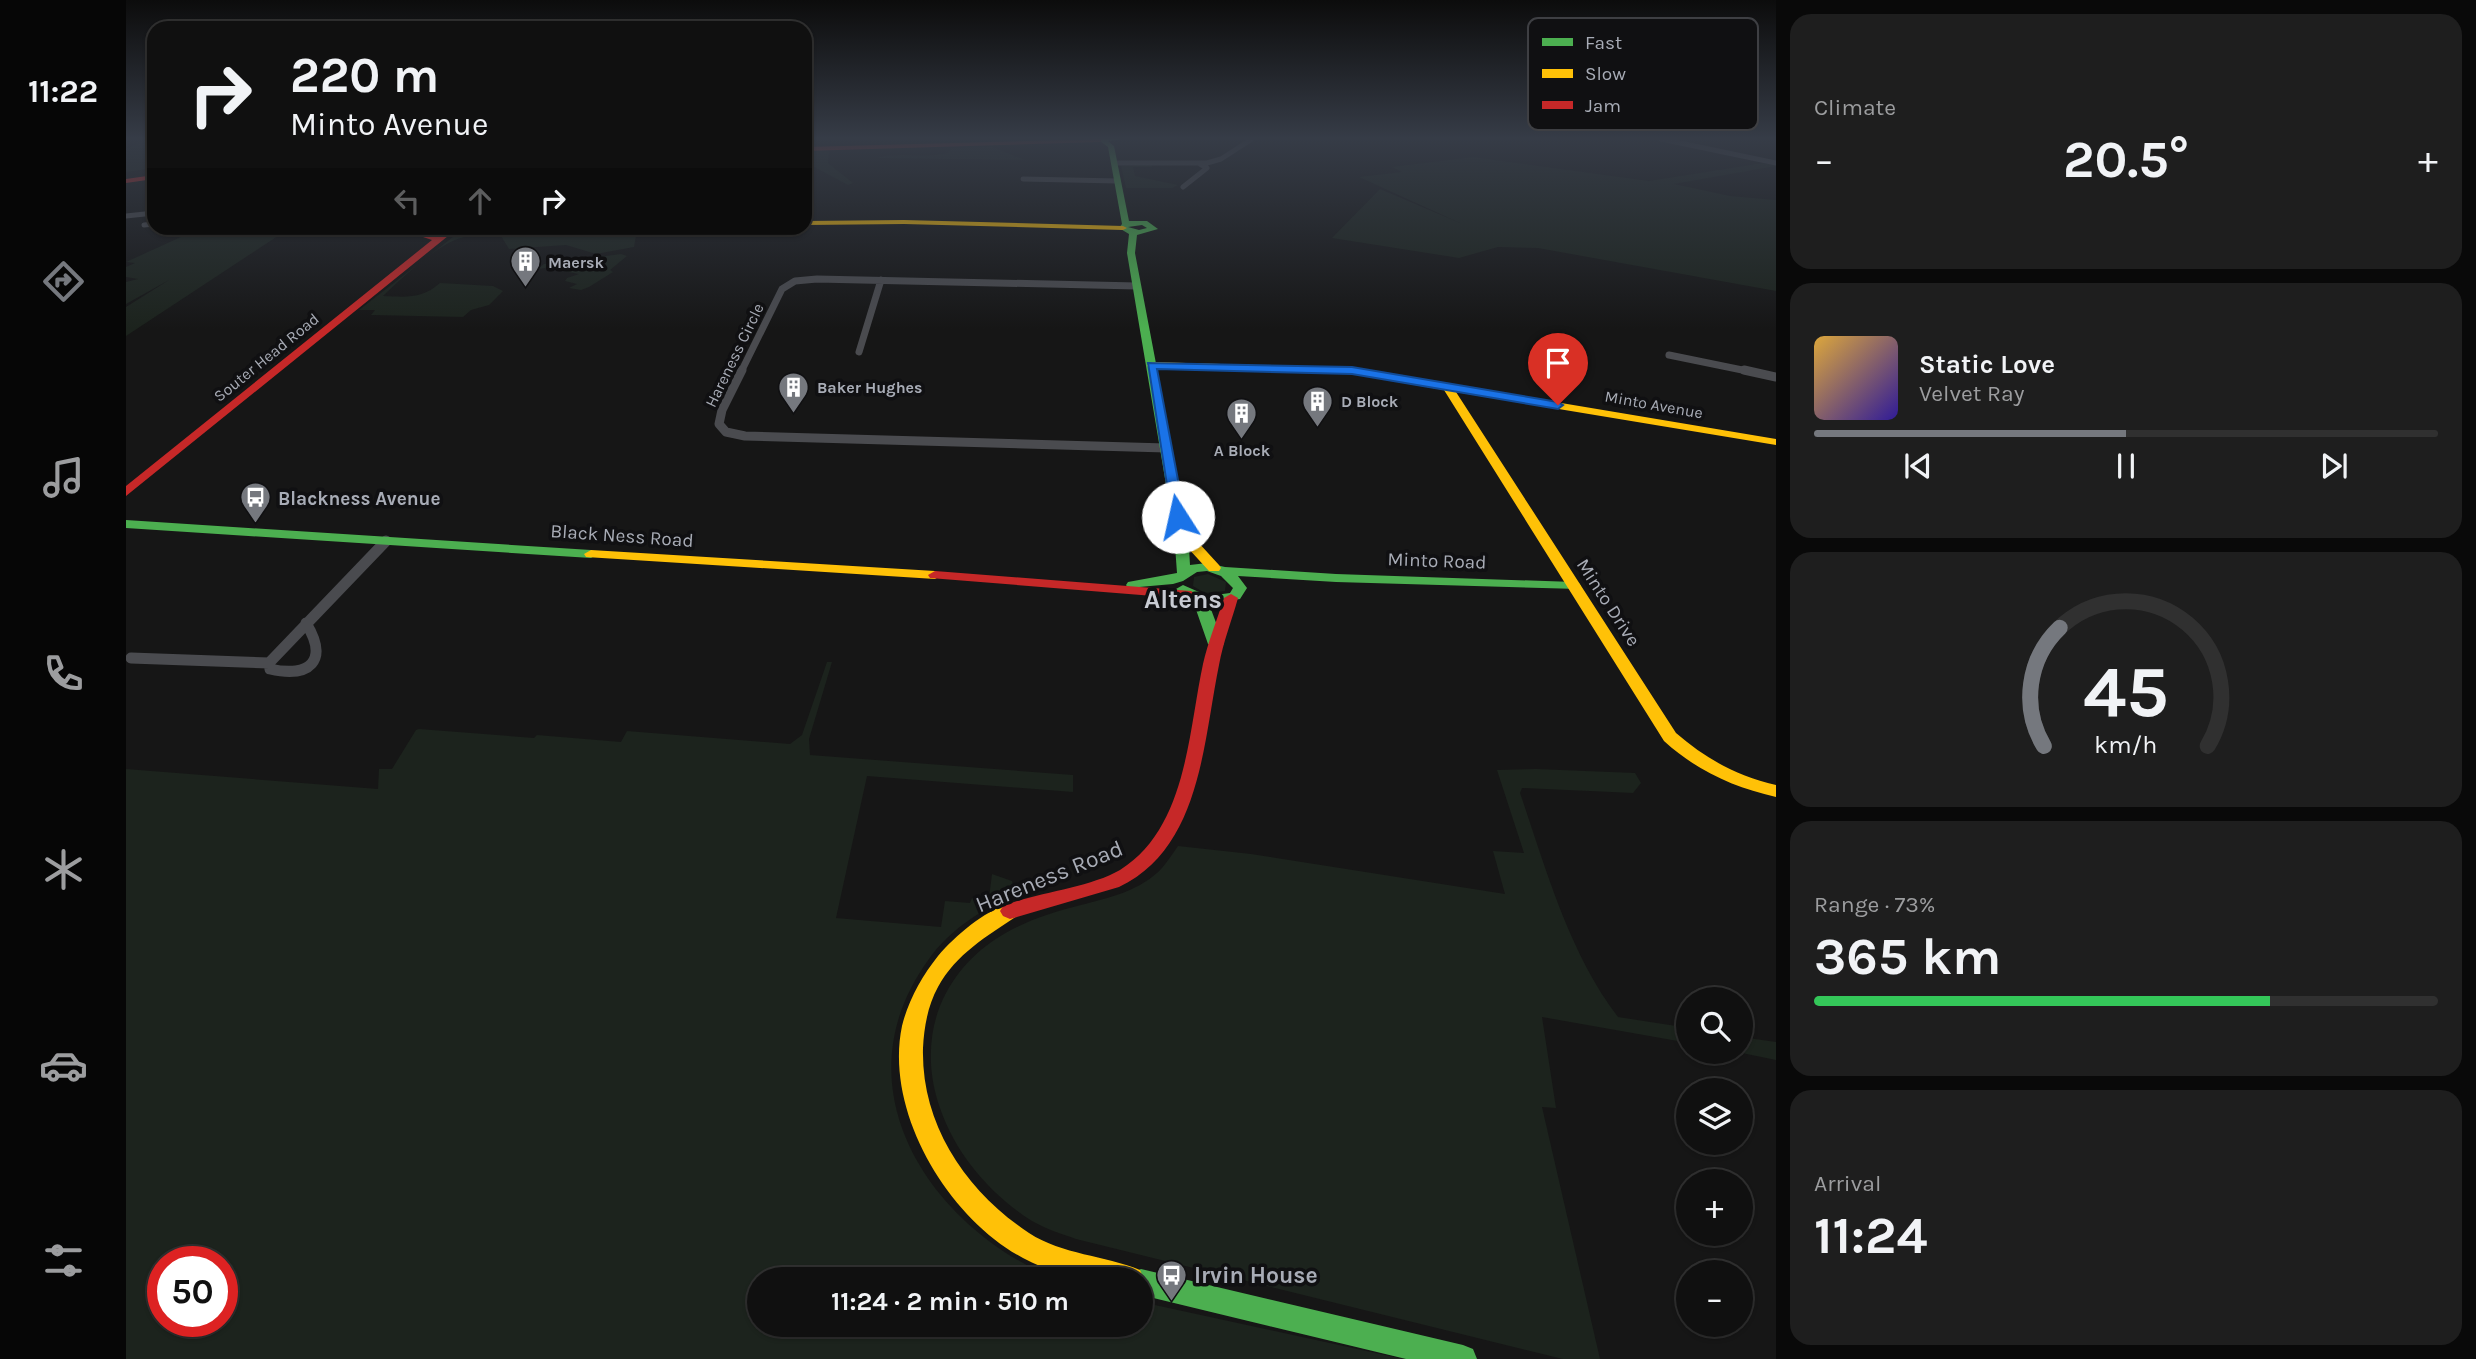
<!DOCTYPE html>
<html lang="en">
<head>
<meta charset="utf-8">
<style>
  :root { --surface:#101010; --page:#1e1e1e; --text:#f1f3f6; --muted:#9c9d9f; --line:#303030; --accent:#75787e }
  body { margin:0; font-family:Karla,sans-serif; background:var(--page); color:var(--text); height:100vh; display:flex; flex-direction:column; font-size:26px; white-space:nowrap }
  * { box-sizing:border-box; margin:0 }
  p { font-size:23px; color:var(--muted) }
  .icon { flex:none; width:38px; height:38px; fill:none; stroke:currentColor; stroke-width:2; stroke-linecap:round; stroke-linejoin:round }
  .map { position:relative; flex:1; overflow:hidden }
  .sheet { display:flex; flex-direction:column; gap:14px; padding:14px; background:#090909; width:700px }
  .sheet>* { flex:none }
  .banner { position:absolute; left:21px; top:21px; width:665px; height:214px; border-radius:21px; box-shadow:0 2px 5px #0004,0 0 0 2px var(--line); background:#101010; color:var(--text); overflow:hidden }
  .buttons { position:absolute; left:1550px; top:987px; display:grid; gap:14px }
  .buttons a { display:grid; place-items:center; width:77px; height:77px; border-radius:50%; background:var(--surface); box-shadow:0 2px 5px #0004,0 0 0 2px var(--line); font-size:35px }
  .speed { position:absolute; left:21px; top:1246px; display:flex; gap:14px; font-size:35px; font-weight:700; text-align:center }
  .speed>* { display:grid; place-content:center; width:91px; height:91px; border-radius:50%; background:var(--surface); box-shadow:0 2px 5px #0004,0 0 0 2px var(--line); line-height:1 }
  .speed .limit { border:10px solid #d22; background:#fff; color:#111 }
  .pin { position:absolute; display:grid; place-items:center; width:60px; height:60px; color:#fff; margin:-72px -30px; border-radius:50% 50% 50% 0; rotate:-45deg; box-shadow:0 0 7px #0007 }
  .pin .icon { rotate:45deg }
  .me { position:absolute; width:77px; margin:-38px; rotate:350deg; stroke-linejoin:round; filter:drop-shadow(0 0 5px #0008) }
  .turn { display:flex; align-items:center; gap:24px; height:147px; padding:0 28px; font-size:32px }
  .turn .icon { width:91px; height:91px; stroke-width:2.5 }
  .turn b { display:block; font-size:49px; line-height:60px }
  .lanes { display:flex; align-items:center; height:66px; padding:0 28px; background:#0003; justify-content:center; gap:35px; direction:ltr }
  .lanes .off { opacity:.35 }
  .big { font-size:52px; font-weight:700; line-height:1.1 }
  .sheet .widget { flex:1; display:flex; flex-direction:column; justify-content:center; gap:10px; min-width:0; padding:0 24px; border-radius:21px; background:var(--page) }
  .sheet .dial { align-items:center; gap:0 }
  .dial svg { height:182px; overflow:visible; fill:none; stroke:var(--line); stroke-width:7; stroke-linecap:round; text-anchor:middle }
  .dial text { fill:var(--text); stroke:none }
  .song { display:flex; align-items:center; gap:21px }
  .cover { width:84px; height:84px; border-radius:10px; background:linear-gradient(135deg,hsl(40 70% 55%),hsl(250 70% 35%)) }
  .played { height:7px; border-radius:4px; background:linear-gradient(90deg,var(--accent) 50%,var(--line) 50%) }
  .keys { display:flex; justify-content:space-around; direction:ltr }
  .heat { display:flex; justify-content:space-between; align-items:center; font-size:38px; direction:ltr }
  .charge { height:10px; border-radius:5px; background:linear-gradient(90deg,#34c759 73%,var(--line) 0) }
  .trip { position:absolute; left:621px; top:1267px; width:406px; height:70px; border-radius:35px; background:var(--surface); box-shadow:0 2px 5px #0004,0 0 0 2px var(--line); font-weight:700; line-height:70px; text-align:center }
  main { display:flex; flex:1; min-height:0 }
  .menu { display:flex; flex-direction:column; width:126px; justify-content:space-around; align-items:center; background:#060606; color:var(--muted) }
  .menu .icon { width:49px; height:49px }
  .menu .active { color:var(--accent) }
  .menu b { font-size:32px; color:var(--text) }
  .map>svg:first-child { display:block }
</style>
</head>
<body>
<main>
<nav class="menu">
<b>11:22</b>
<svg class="icon active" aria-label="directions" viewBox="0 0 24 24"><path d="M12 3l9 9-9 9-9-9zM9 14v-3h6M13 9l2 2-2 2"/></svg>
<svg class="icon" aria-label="music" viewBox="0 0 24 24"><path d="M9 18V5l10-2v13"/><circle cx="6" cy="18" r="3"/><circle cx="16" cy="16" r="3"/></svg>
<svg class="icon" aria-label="phone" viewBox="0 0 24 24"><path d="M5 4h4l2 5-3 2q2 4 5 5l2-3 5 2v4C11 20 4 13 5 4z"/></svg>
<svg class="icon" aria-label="climate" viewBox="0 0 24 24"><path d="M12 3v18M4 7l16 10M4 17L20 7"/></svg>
<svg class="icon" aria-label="car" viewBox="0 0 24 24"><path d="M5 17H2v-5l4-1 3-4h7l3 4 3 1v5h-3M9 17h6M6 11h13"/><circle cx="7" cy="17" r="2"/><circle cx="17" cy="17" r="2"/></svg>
<svg class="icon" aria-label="filters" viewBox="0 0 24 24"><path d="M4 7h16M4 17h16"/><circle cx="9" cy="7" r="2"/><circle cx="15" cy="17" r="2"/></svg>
</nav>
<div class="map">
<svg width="1650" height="1359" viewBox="0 0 1650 1359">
  <rect width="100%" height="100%" fill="#161616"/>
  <path fill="#1c231d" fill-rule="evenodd" d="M22,139H28V168L0,172V149Z
    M866,147L899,160L750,158C776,151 797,159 822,153L825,148Z
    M679,149L703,151L702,163L727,183L722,185L679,162Z
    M1347,157L1523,181L1637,163L1650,166L1548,184L1604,196L1650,200V291L1412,248L1372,247L1333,258L1206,238L1254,189L1334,223L1233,177L1276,172L1266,167Z
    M1026,165V167H1007L1009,176L1052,185L1046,188H1000L995,166Z
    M117,228H164L0,336V307L43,280L0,304V282L12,279L0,277V267L9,263L0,262L57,236Z
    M511,230L508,247L470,254L440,245L383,249L375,236C362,238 351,234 338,237C312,243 276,278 257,296C281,297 296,299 314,283L367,286L377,291L363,305L345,310L337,317L245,315L249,310H233L327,237L369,232Z
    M495,254L501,256L484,270L487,272L463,287L455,290L443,288L451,284L439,281L441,278L453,274L437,271L440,265L412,269L418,264Z
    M1082,574L1100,582L1099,591L1079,593L1067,586L1068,577Z
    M701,662H706L683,739L684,755L947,775V792L741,776L710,918L815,927L819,901L844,903L846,898H863L866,874L886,881L888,889L887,894C879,902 868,904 859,910C839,921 816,940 803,959C710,1086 803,1227 930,1279H634V1325H1015V1302L1277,1359H0V769L252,789L253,769H266L290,730L293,729L408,738L411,735L495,742L501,731L664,744L676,735ZM37,1262H96V1321H37Z
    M1410,769L1509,773L1515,783L1507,793L1396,788L1394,793C1420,869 1443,953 1492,1017L1563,1028V1043L1416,1017L1430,1108L1416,1107L1474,1359H1437L950,1239C936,1234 920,1229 906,1221C865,1195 830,1155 814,1108C801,1072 801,1030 819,995C847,941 898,919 955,905C983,898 1016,890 1036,868C1042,861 1047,853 1052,846L1125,854L1379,894L1367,851L1398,853L1371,770Z
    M1615,1037L1650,1042V1060L1611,1052H1615Z"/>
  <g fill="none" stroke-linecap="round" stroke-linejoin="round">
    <path stroke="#4a4b4f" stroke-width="5" d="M1535,139L1650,163
      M988,163H1081L1095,159L1126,139
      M897,179L992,181
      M1057,187L1081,168L1074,164
      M0,216L28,213
      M18,225L28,224"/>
    <path stroke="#4a4b4f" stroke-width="7" d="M733,352L755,280
      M1543,355L1626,372
      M615,372L656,289L669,281L691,279L1011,286"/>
    <path stroke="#4a4b4f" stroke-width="9" d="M616,370L596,410L593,424L600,432L619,436L1040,448
      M1618,370L1650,377"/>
    <path stroke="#4a4b4f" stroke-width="11" d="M5,658L143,663L260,541
      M143,663L144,669C184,678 203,661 180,623"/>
    <path fill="#4caf50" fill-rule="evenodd" d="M966,139H998L982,141L988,146L1003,221H1021L1032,229L1011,235L1009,253L1062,532L1064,565L1081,563L1099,567L1210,574L1448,582L1453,583L1455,586L1453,589L1210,582L1112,576L1121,588L1114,599L1083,604L1098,644L1090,649L1082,644L1067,601L1050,589L1057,585L1082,596L1104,593L1107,588L1095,576L1081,571L1071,572L1057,581L1047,584L1002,588L1000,585L1002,582L1051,573L1048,532L1001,253L1003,234L993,228L996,224L982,147L974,141ZM1016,225L1021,228L1013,230L1002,227Z
      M0,520L465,550L472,554L465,558L0,528Z
      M1015,1269L1337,1345L1347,1349L1351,1359H1280L1015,1295V1279H1003L1006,1273Z"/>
    <path fill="#ffc107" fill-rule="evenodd" d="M778,220L997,226L1001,228L997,230L778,224L679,225V221Z
      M1026,362L1226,368L1650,439V445L1330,392L1550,733C1580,759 1611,776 1650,785V797C1607,787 1571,771 1538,741L1318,390L1226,374L1022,367L1021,365Z
      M1055,528L1060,529L1093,565L1095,568L1093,571H1083L1050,535L1048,532Z
      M465,550L809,571L816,575L809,579L460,557L458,554Z
      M884,903L891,906L894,911L891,916C861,936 830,954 812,987C802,1005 798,1027 797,1048C795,1125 840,1191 903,1233C937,1255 978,1255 1014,1270L1018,1279L1015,1286V1279C967,1279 941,1281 897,1258C822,1218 758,1112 776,1026C782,1001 796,976 812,956C830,935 857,912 884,903Z"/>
    <path fill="#c62828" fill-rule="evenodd" d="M976,139L974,142L679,151V147Z
      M28,175V179L0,183V179Z
      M311,228H477L473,230L315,231L304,235L318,234L322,236L0,496V486L306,240L294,236V232Z
      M809,571L1065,591L1072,595L1065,599L804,578L802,575Z
      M1105,594L1112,598C1106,620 1097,642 1093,665C1077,743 1075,848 993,887L884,919L877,916L874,911L877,906C912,892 963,888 994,870C1061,828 1062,733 1077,664C1082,642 1091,620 1098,598Z"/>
  </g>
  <linearGradient id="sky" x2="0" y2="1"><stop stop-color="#0c0c0c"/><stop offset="0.42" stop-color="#363c47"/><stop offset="1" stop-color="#363c47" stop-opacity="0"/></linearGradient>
  <rect width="1650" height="329" fill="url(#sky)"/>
  <path fill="#1a73e8" stroke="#114b97" stroke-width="2" d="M1022,363L1226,367L1432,402L1437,405L1432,409L1226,374L1031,369L1059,517L1052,521L1046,517Z"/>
  <defs>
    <symbol id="building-pin" viewBox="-11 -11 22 30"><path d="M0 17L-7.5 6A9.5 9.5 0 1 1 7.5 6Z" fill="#75787e" stroke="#101012"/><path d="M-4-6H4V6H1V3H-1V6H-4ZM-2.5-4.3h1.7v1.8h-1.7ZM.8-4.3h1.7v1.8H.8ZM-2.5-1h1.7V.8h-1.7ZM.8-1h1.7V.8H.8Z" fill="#fff"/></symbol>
    <symbol id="bus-pin" viewBox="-11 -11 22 30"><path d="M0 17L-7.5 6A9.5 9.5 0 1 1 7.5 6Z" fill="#75787e" stroke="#101012"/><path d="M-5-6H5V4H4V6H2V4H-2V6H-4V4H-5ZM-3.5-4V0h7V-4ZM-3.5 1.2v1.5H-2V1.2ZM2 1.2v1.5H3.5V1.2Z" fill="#fff"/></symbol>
  </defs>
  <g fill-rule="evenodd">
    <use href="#building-pin" x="382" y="244" width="35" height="47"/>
    <use href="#building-pin" x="650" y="370" width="35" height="47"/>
    <use href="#building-pin" x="1174" y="384" width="35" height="47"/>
    <use href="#building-pin" x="1098" y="396" width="35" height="47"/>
    <use href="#bus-pin" x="112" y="480" width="35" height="47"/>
    <use href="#bus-pin" x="1028" y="1258" width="35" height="47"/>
  </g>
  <g text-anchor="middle" stroke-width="7" stroke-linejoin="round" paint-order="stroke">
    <g font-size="16" font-weight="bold" fill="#a8acb6" stroke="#101012" text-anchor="start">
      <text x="422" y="268">Maersk</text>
      <text x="691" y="393">Baker Hughes</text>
      <text x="1215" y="407">D Block</text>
      <text x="1116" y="456" text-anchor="middle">A Block</text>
    </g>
    <g font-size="16" fill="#a8acb6" stroke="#101012">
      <text transform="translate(608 355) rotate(-64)" y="6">Hareness Circle</text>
      <text transform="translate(140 357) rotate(-39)" y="6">Souter Head Road</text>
      <text transform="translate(1528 404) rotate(10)" y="6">Minto Avenue</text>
    </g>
    <g font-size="19" font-weight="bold" fill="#a8acb6" stroke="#101012" text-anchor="start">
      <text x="152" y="505">Blackness Avenue</text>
    </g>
    <g font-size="19" fill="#a8acb6" stroke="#101012">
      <text transform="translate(496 535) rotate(4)" y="7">Black Ness Road</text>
      <text transform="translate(1311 560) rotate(2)" y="7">Minto Road</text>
      <text transform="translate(1483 602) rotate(57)" y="7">Minto Drive</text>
    </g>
    <g font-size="23" fill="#a8acb6" stroke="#101012">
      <text transform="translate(923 876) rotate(-22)" y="8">Hareness Road</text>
    </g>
    <g font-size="23" font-weight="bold" fill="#a8acb6" stroke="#101012" text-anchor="start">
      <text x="1068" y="1283">Irvin House</text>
    </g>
    <g font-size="26" font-weight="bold" fill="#c8cbd3" stroke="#101012">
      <text x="1057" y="608">Altens</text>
    </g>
  </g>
  <rect x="1402" y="18" width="230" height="112" rx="10" fill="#101012" stroke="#3e3f43" stroke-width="2"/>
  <rect x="1416" y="38" width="31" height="8" fill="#4caf50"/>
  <rect x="1416" y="69" width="31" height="9" fill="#ffc107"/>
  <rect x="1416" y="101" width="31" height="8" fill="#c62828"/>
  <g font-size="19" fill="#a8acb6">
    <text x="1459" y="49">Fast</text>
    <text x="1459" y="80">Slow</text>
    <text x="1459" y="112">Jam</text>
  </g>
</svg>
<div class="buttons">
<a><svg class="icon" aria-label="search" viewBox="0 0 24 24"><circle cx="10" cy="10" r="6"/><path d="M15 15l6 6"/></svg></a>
<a><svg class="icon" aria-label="layers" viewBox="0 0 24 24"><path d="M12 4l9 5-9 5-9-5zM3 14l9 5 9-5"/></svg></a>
<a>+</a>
<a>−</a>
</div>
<div class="speed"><div class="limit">50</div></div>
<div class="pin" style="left:1432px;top:405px;background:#d93025"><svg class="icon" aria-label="arrive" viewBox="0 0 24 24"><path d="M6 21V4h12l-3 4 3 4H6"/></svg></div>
<svg class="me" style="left:1052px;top:517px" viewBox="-20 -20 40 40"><circle r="19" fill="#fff"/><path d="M0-13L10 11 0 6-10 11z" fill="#1a73e8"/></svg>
<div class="trip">11:24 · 2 min · 510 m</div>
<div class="banner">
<div class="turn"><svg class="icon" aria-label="right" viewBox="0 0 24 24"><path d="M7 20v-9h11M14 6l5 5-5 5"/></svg><div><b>220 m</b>Minto Avenue</div></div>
<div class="lanes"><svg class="icon off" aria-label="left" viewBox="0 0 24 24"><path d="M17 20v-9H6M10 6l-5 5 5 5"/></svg><svg class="icon off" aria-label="ahead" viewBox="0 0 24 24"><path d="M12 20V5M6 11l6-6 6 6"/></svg><svg class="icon" aria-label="right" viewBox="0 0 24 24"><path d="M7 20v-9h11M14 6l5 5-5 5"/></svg></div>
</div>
</div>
<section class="sheet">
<div class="widget"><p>Climate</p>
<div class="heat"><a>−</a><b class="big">20.5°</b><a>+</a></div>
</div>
<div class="widget">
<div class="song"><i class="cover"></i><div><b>Static Love</b><p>Velvet Ray</p></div></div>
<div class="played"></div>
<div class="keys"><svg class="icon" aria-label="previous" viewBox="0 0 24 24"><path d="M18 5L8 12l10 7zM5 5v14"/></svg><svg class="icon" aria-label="pause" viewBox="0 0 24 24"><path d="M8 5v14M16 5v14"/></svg><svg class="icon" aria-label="next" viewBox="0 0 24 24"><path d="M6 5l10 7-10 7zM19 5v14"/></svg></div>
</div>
<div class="widget dial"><svg viewBox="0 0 100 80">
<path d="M14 69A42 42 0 1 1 86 69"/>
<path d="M14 69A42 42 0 0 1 21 17" stroke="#75787e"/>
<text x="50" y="56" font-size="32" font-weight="700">45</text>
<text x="50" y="72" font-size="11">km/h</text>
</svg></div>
<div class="widget"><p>Range · 73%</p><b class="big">365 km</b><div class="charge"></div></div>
<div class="widget"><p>Arrival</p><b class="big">11:24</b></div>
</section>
</main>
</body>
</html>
